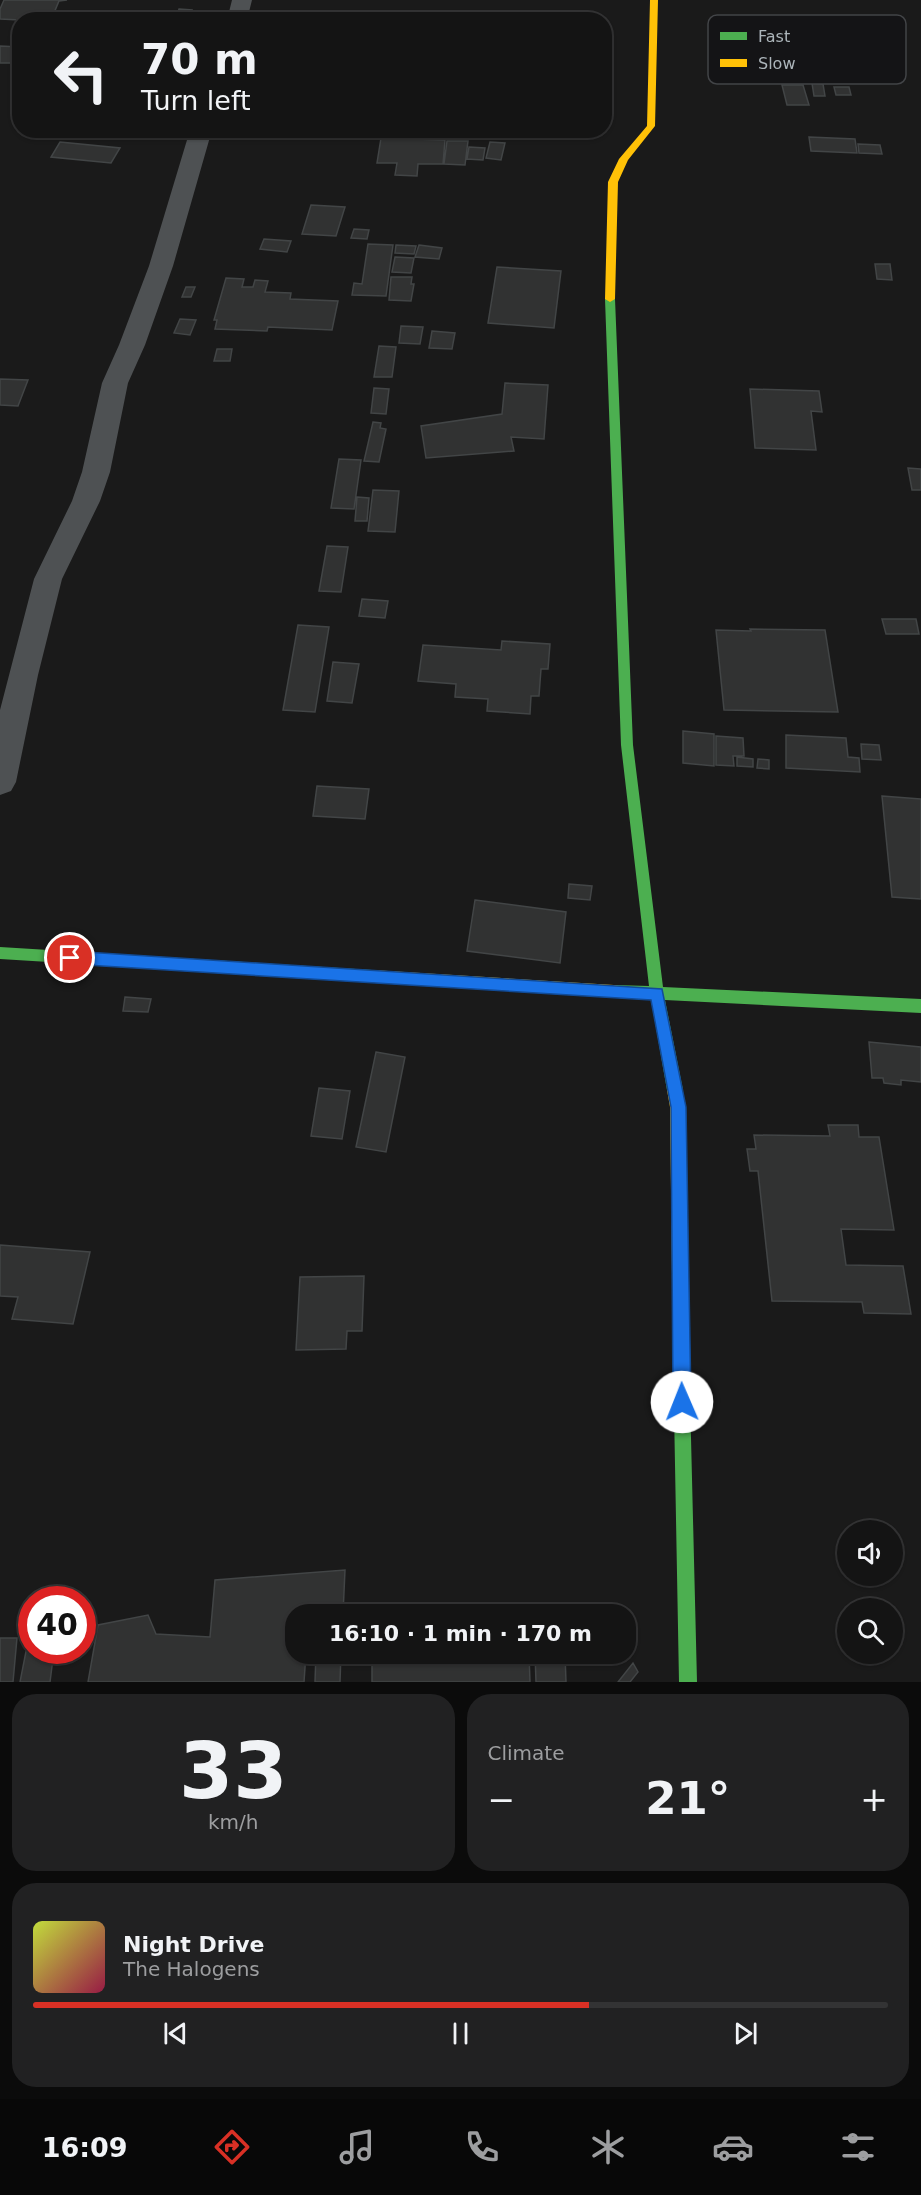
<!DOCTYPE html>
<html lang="en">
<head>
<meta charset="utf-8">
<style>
  :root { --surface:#141414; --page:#212122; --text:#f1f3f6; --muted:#9d9ea0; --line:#333334; --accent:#d93025 }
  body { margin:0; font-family:"DejaVu Sans",sans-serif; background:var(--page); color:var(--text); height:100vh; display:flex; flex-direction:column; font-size:22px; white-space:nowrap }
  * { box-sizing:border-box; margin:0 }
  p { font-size:20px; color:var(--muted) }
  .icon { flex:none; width:33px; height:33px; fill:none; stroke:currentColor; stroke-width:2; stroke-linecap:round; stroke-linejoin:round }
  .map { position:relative; height:1682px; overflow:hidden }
  .sheet { display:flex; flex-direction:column; gap:12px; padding:12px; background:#0b0b0b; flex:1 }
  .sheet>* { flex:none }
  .top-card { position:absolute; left:12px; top:12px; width:600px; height:126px; border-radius:24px; box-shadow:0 2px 4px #0004,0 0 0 2px var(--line); background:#141414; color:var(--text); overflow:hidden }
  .fabs { position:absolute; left:837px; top:1520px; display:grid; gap:12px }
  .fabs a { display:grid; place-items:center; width:66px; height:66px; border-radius:50%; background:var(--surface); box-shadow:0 2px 4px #0004,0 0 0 2px var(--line); font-size:30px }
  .speed { position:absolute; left:18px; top:1586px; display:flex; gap:12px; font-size:30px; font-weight:700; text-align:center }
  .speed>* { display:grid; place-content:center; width:78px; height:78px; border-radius:50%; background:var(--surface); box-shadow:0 2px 4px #0004,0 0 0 2px var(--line); line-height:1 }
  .speed .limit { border:9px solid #d22; background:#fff; color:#111 }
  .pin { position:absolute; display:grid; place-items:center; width:51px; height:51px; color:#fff; margin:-26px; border:3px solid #fff; border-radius:50%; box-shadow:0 2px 6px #0007 }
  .me { position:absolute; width:66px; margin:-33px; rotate:359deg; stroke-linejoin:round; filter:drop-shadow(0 0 4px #0008) }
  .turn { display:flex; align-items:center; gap:21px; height:126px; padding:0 30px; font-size:27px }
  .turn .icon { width:78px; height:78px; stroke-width:2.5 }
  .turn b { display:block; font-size:42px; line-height:51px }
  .big { font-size:45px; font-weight:600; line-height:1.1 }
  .sheet .widget { flex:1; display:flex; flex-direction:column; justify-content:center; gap:9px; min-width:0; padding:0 21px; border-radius:24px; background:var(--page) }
  .sheet .dial { align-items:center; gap:0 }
  .dial b { font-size:78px; line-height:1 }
  .song { display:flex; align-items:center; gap:18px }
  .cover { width:72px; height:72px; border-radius:9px; background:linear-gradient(135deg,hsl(70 70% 55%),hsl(340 70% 35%)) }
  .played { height:6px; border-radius:3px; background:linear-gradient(90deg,var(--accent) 65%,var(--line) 65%) }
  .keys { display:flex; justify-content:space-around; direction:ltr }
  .heat { display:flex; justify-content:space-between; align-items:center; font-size:33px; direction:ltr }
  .sheet .tiles { flex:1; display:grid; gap:12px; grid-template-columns:1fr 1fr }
  .widget:last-child { grid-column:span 2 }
  .trip { position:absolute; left:285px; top:1604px; width:351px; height:60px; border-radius:24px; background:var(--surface); box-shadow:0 2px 4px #0004,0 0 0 2px var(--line); font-weight:600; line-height:60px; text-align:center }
  .dock { display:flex; height:96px; justify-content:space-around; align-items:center; background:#080808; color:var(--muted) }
  .dock .icon { width:42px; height:42px }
  .dock .selected { color:var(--accent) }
  .dock b { font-size:27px; color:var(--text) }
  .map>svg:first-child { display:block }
</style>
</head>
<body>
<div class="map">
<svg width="921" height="1682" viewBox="0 0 921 1682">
  <rect width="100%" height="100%" fill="#1a1a1a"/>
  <path fill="#313232" stroke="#424546" stroke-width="1.5" d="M4,0H67L59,1L54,13L61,14L58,20H20L0,19V9Z
    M179,9L192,10L189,20H175Z
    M0,46L20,47V78H12L19,63H0Z
    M812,83L823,84L825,96H814Z
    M782,85H803L809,105H787Z
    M834,87H849L851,95H836Z
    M423,130H528L527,139L422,137Z
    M809,137L855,139L857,153L811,151Z
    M381,138L445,140L443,164H418L417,176L395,175L397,163H377Z
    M447,141H468L465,165L444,164Z
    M60,142L120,148L111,163L51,157Z
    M490,142L505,143L501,160L486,158Z
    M858,144L880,145L882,154L859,153Z
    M469,147L485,148L483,160L467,159Z
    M311,205L345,207L336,236L302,234Z
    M354,229L369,230L367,239L351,238Z
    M264,239L291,241L287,252L260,249Z
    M368,244L393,245L386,296L352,295L354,283L362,284Z
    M396,245L416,246L414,254L395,253Z
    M419,245L442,248L439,259L415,257Z
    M395,257L414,258L411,273L392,272Z
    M875,264H890L892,280L877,279Z
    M497,267L561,271L554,328L488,323Z
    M391,277H412L411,284H414L411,301L389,300Z
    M226,278L244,279L242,287H253L255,280L268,281L265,292L291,293L290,299L338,301L332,330L268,327L267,331L215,329L217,320H214Z
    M186,287H195L191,297H182Z
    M180,319L196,320L190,335L174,333Z
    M401,326L423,327L420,344L399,343Z
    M432,331L455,333L452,349L429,348Z
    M379,346L396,347L392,377H374Z
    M217,349H232L230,361H214Z
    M0,379L28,380L18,406L0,405Z
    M505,383L548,385L544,439L511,437L514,451L426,458L421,426L502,414Z
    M374,388L389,389L386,414L371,413Z
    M750,389L819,391L822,412L811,411L816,450L755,448Z
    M373,422L381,423L380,428L386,429L379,462L364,461Z
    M339,459L361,460L354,509L331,508Z
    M908,468L921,469V490H912Z
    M373,490L399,491L395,532L368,531Z
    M357,497L369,498L367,521H355Z
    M327,546L348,547L341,592L319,591Z
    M362,599L388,601L385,618L359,616Z
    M882,619H916L919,634H886Z
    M298,625L329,627L315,712L283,710Z
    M750,629L825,630L838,712L724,710L716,630L751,631Z
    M502,641L550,644L548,669H541L539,696H531L530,714L487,711L488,699L455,697L456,684L418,681L423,645L501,650Z
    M333,662L359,664L352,703L327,701Z
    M683,731L714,734V766L683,763Z
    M786,735L846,738L848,757L859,758L860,772L786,768Z
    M716,736L743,738L744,756H733L734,766L716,765Z
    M861,744L879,745L881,760L862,759Z
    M737,757L753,759V767L737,766Z
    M758,759L769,760V769L757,768Z
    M317,786L369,789L365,819L313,816Z
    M882,796L921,799V899L892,897Z
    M569,884L592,886L590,900L568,898Z
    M475,900L566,912L560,963L467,951Z
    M125,997L151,999L148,1012L123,1011Z
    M869,1042L921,1047V1082L901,1080V1085L884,1083L883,1078H872Z
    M376,1052L405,1057L386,1152L356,1147Z
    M319,1088L350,1091L342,1139L311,1136Z
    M828,1125H858L859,1137H879L894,1230L841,1229L846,1265L903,1266L911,1314L864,1313L862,1302L772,1301L758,1171H750L747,1149H756L754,1135L830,1136Z
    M0,1245L90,1252L73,1324L12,1319L18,1297L0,1296Z
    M364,1276L362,1331H347L346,1349L296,1350L300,1277Z
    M345,1570L343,1614H296V1653H306L304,1682H88L98,1625L148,1615L156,1634L210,1637L215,1580Z
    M32,1621V1650H54L50,1682H20Z
    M0,1638H17L13,1682H0Z
    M316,1653H341L340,1682H315Z
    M372,1653H529L530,1682H372Z
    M535,1653H565L566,1682H536Z
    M633,1663L638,1672L630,1682H618Z"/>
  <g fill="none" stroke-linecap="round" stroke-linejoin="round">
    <path fill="#4e5153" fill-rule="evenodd" d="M232,0H252L247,20H227Z
      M190,130H212L173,266L145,345L128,383L110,472L100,501L62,579L38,675L16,782L11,791L0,795V710L34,579L72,501L82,472L102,383L119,345L149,266Z"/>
    <path fill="#4caf50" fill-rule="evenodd" d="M610,296L615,299L633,745L663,987L921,999V1013L665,1000L683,1090L680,1095L675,1097L670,1095L667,1090L651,999L614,997L609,996L607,991L609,986L614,985L649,986L621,745L605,299Z
      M0,947L372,970L377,971L379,976L377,981L372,982L0,959Z
      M681,1348L687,1350L689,1356L697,1682H679L673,1356L675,1350Z"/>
    <path fill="#ffc107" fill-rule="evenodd" d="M650,0H658L655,126L628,160L618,182L615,299L610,302L605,299L608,182L619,159L647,126Z
      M372,970L614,985L619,986L621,991L619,996L614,997L372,982L367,981L365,976L367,971Z
      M675,1083L680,1085L686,1107L689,1356L687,1362L681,1364L675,1362L673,1356L670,1107L667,1090L670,1085Z"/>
  </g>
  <path fill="#1a73e8" stroke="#114b97" stroke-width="1.5" d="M70,951L662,989L686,1107L691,1402L688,1408L682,1411L676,1408L673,1402L671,1107L651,1000L70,964L65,962L63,958L65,953Z"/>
  <rect x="708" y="15" width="198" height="69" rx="9" fill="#141416" stroke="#424447" stroke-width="1.5"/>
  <rect x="720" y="32" width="27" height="8" fill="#4caf50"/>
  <rect x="720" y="59" width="27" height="8" fill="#ffc107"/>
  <g font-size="16" fill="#acb5ba">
    <text x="758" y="42">Fast</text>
    <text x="758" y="69">Slow</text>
  </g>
</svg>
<div class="fabs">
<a><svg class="icon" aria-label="sound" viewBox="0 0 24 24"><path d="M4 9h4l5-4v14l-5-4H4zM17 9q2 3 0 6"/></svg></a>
<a><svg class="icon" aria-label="search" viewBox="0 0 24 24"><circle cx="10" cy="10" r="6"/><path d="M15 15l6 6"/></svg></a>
</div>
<div class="speed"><div class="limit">40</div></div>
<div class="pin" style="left:70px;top:958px;background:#d93025"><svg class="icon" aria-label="arrive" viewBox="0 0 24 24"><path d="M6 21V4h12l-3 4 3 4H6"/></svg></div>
<svg class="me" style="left:682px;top:1402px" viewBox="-20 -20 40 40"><circle r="19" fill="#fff"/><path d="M0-13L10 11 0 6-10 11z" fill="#1a73e8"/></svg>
<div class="trip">16:10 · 1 min · 170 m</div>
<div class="top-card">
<div class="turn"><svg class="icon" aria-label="left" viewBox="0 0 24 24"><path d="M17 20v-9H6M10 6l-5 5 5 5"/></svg><div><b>70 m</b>Turn left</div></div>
</div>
</div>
<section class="sheet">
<div class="tiles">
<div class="widget dial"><b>33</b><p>km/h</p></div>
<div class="widget"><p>Climate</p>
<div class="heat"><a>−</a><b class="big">21°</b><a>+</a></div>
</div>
<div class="widget">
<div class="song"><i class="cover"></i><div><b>Night Drive</b><p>The Halogens</p></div></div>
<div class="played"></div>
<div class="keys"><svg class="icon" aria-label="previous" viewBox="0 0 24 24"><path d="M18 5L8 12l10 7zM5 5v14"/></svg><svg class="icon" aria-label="pause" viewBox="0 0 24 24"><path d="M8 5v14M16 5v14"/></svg><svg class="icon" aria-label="next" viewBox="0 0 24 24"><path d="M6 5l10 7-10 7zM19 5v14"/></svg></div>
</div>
</div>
</section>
<nav class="dock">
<b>16:09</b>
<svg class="icon selected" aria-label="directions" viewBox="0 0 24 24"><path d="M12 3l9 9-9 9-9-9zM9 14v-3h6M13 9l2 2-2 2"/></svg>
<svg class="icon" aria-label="music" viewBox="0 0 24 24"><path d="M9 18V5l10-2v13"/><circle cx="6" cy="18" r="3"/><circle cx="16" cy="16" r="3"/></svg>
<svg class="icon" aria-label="phone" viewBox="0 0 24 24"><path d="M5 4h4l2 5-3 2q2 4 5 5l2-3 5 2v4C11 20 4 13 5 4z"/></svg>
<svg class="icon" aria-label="climate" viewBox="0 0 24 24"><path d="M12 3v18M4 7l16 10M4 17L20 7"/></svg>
<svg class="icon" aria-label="car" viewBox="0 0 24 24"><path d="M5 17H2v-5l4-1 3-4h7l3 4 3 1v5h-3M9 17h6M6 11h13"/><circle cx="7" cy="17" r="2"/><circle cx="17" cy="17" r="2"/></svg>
<svg class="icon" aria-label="filters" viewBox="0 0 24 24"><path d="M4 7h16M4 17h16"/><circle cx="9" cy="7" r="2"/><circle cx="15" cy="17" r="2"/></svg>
</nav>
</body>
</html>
